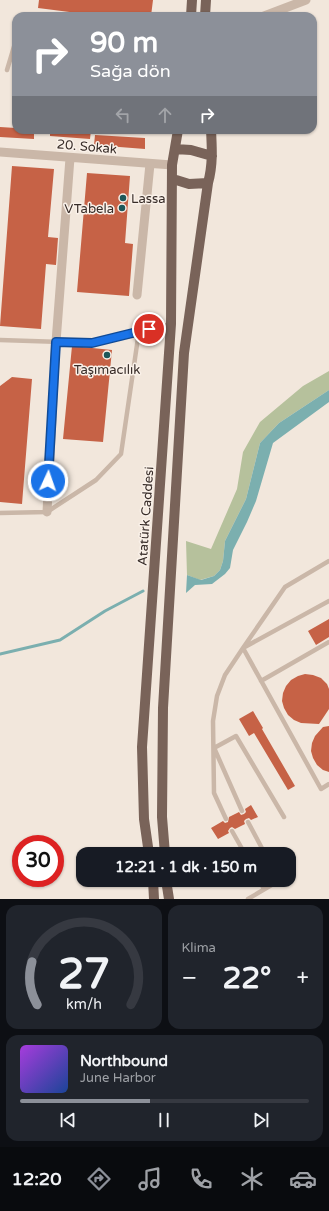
<!DOCTYPE html>
<html lang="tr">
<head>
<meta charset="utf-8">
<style>
  :root { --surface:#171b24; --page:#20242c; --text:#f1f3f6; --muted:#9ea1a6; --line:#363941; --accent:#8c9099 }
  body { margin:0; font-family:"Varela Round",sans-serif; background:var(--page); color:var(--text); height:100vh; display:flex; flex-direction:column; font-size:15px; white-space:nowrap }
  * { box-sizing:border-box; margin:0 }
  p { font-size:13px; color:var(--muted) }
  .icon { flex:none; width:22px; height:22px; fill:none; stroke:currentColor; stroke-width:2; stroke-linecap:round; stroke-linejoin:round }
  .map { position:relative; height:899px; overflow:hidden }
  .panel { display:flex; flex-direction:column; gap:6px; padding:6px; background:#0d0f14; flex:1 }
  .panel>* { flex:none }
  .banner { position:absolute; left:12px; top:12px; width:305px; height:122px; border-radius:12px; box-shadow:0 1px 3px #0004; background:#8c9099; color:#fff; overflow:hidden }
  .speed { position:absolute; left:12px; top:835px; display:flex; gap:8px; font-size:20px; font-weight:700; text-align:center }
  .speed>* { display:grid; place-content:center; width:52px; height:52px; border-radius:50%; background:var(--surface); box-shadow:0 1px 3px #0004; line-height:1 }
  .speed .limit { border:6px solid #d22; background:#fff; color:#111 }
  .pin { position:absolute; display:grid; place-items:center; width:34px; height:34px; color:#fff; margin:-17px; border:2px solid #fff; border-radius:50%; box-shadow:0 1px 4px #0007 }
  .me { position:absolute; width:44px; margin:-22px; rotate:3deg; stroke-linejoin:round; filter:drop-shadow(0 0 3px #0008) }
  .turn { display:flex; align-items:center; gap:14px; height:84px; padding:0 12px; font-size:18px }
  .turn .icon { width:52px; height:52px; stroke-width:2.5 }
  .turn b { display:block; font-size:28px; line-height:34px }
  .lanes { display:flex; align-items:center; height:38px; padding:0 12px; background:#0003; justify-content:center; gap:20px; direction:ltr }
  .lanes .off { opacity:.35 }
  .big { font-size:30px; font-weight:700; line-height:1.1 }
  .panel .tile { flex:1; display:flex; flex-direction:column; justify-content:center; gap:6px; min-width:0; padding:0 14px; border-radius:12px; background:var(--page) }
  .panel .dial { align-items:center; gap:0 }
  .dial svg { height:104px; overflow:visible; fill:none; stroke:var(--line); stroke-width:7; stroke-linecap:round; text-anchor:middle }
  .dial text { fill:var(--text); stroke:none }
  .song { display:flex; align-items:center; gap:12px }
  .cover { width:48px; height:48px; border-radius:6px; background:linear-gradient(135deg,hsl(280 70% 55%),hsl(220 70% 35%)) }
  .played { height:4px; border-radius:2px; background:linear-gradient(90deg,var(--accent) 45%,var(--line) 45%) }
  .keys { display:flex; justify-content:space-around; direction:ltr }
  .heat { display:flex; justify-content:space-between; align-items:center; font-size:22px; direction:ltr }
  .panel .tiles { flex:1; display:grid; gap:6px; grid-template-columns:1fr 1fr }
  .tile:last-child { grid-column:span 2 }
  .trip { position:absolute; left:76px; top:847px; width:220px; height:40px; border-radius:12px; background:var(--surface); box-shadow:0 1px 3px #0004; font-weight:700; line-height:40px; text-align:center }
  .tabs { display:flex; height:64px; justify-content:space-around; align-items:center; background:#090b0e; color:var(--muted) }
  .tabs .icon { width:28px; height:28px }
  .tabs .active { color:var(--accent) }
  .tabs b { font-size:18px; color:var(--text) }
  .map>svg:first-child { display:block }
</style>
</head>
<body>
<div class="map">
<svg width="329" height="899" viewBox="0 0 329 899">
  <rect width="100%" height="100%" fill="#f2e7dc"/>
  <path fill="#b6c19c" d="M329,371V390L279,423L260,443L246,499L225,541L223,561L220,570L214,576L200,580L187,575L186,541L211,549L237,489L243,452L260,422L303,386Z"/>
  <path fill="#7bafaf" d="M329,390V402L273,443L256,501L247,522L233,550L230,568L225,574L212,584L195,585L186,593L187,575L201,580L214,576L220,570L223,561L225,541L246,499L260,443L279,423Z"/>
  <g fill="none" stroke-linecap="round" stroke-linejoin="round">
    <path stroke="#7bafaf" stroke-width="3" d="M0,654L60,640L105,611L143,591"/>
  </g>
  <path fill="#c66246" d="M39,0H153L151,16H101L38,8Z
    M0,127L16,128V130H34V139L0,137Z
    M50,130H91L90,139L50,136Z
    M95,135L145,138V149L94,145Z
    M12,166L54,169L48,237L58,238L56,265L46,264L41,329L0,326Z
    M87,173L130,176L125,243L133,244L129,296L77,292Z
    M72,346L112,350L103,442L63,439Z
    M12,377L32,379L22,504L0,502V386Z
    M329,619V637L316,645L308,631Z
    M305,674L313,675L321,678L327,684L329,689V709L319,724L301,723L294,720L288,715L284,708L282,701L283,693L286,686L291,680L298,676Z
    M253,711L263,728L262,729L295,786L288,790L254,733L249,736L239,719Z
    M329,726V772L323,770L317,765L313,758L311,751L312,743L315,736L323,727Z
    M251,805L258,817L251,820L249,818L246,819L244,821L245,824L235,829L232,827L230,828L228,831L229,833L218,839L211,828L223,821L225,823L228,822L229,817L239,812L241,815L244,814L246,812L245,809Z"/>
  <g fill="none" stroke-linecap="round" stroke-linejoin="round">
    <path stroke="#cab7a8" stroke-width="4.5" d="M7,70L16,40
      M0,340L92,343L171,324
      M0,513L47,512L96,480L121,454L139,331
      M329,561L285,587L243,648L321,789L329,784
      M261,681L329,642
      M214,748L236,736L284,817
      M215,750L242,811
      M226,819L214,793L213,721L217,696L225,675L243,648L329,601
      M248,822L265,854
      M232,831L245,854
      M259,880L264,889
      M248,899L280,880"/>
    <path stroke="#cab7a8" stroke-width="9" d="M264,16L306,0
      M0,152L172,165
      M137,295L150,164
      M47,512L56,342L70,158"/>
    <path stroke="#796359" stroke-width="10" d="M191,16L192,0
      M205,16L206,0
      M175,149L191,150L212,156
      M173,179L189,184L208,183
      M149,854L144,819L142,747L171,324L172,165L178,130
      M165,854L162,817L163,708L184,353L208,183C213,165 212,148 211,130
      M153,880L154,899
      M166,880L169,899"/>
  </g>
  <g fill="none" stroke-linecap="round" stroke-linejoin="round">
    <defs>
      <path id="route" d="M48,481L56,342L92,343L149,329"/>
    </defs>
    <use href="#route" stroke="#114b97" stroke-width="10"/>
    <use href="#route" stroke="#1a73e8" stroke-width="7"/>
  </g>
  <g fill="#1d5759" stroke="#faf1e9" stroke-width="1.5">
    <circle cx="123" cy="198" r="4"/>
    <circle cx="122" cy="208" r="4"/>
    <circle cx="107" cy="355" r="4"/>
  </g>
  <g text-anchor="middle" stroke-width="3" stroke-linejoin="round" paint-order="stroke">
    <g font-size="13" fill="#372c28" stroke="#faf1e9">
      <text transform="translate(87 146) rotate(5)" y="5">20. Sokak</text>
      <text transform="translate(145 516) rotate(-86)" y="5">Atatürk Caddesi</text>
    </g>
    <g font-size="13" fill="#372c28" stroke="#faf1e9" text-anchor="start">
      <text x="131" y="203">Lassa</text>
      <text x="114" y="213" text-anchor="end">VTabela</text>
      <text x="107" y="374" text-anchor="middle">Taşımacılık</text>
    </g>
  </g>
</svg>
<div class="speed"><div class="limit">30</div></div>
<div class="pin" style="left:149px;top:329px;background:#d93025"><svg class="icon" aria-label="arrive" viewBox="0 0 24 24"><path d="M6 21V4h12l-3 4 3 4H6"/></svg></div>
<svg class="me" style="left:48px;top:481px" viewBox="-20 -20 40 40"><circle r="17" fill="#1a73e8" stroke="#fff" stroke-width="3"/><path d="M0-11L8 9 0 5-8 9z" fill="#fff"/></svg>
<div class="trip">12:21 · 1 dk · 150 m</div>
<div class="banner">
<div class="turn"><svg class="icon" aria-label="right" viewBox="0 0 24 24"><path d="M7 20v-9h11M14 6l5 5-5 5"/></svg><div><b>90 m</b>Sağa dön</div></div>
<div class="lanes"><svg class="icon off" aria-label="left" viewBox="0 0 24 24"><path d="M17 20v-9H6M10 6l-5 5 5 5"/></svg><svg class="icon off" aria-label="ahead" viewBox="0 0 24 24"><path d="M12 20V5M6 11l6-6 6 6"/></svg><svg class="icon" aria-label="right" viewBox="0 0 24 24"><path d="M7 20v-9h11M14 6l5 5-5 5"/></svg></div>
</div>
</div>
<section class="panel">
<div class="tiles">
<div class="tile dial"><svg viewBox="0 0 100 80">
<path d="M14 69A42 42 0 1 1 86 69"/>
<path d="M14 69A42 42 0 0 1 10 36" stroke="#8c9099"/>
<text x="50" y="56" font-size="32" font-weight="700">27</text>
<text x="50" y="72" font-size="11">km/h</text>
</svg></div>
<div class="tile"><p>Klima</p>
<div class="heat"><a>−</a><b class="big">22°</b><a>+</a></div>
</div>
<div class="tile">
<div class="song"><i class="cover"></i><div><b>Northbound</b><p>June Harbor</p></div></div>
<div class="played"></div>
<div class="keys"><svg class="icon" aria-label="previous" viewBox="0 0 24 24"><path d="M18 5L8 12l10 7zM5 5v14"/></svg><svg class="icon" aria-label="pause" viewBox="0 0 24 24"><path d="M8 5v14M16 5v14"/></svg><svg class="icon" aria-label="next" viewBox="0 0 24 24"><path d="M6 5l10 7-10 7zM19 5v14"/></svg></div>
</div>
</div>
</section>
<nav class="tabs">
<b>12:20</b>
<svg class="icon active" aria-label="directions" viewBox="0 0 24 24"><path d="M12 3l9 9-9 9-9-9zM9 14v-3h6M13 9l2 2-2 2"/></svg>
<svg class="icon" aria-label="music" viewBox="0 0 24 24"><path d="M9 18V5l10-2v13"/><circle cx="6" cy="18" r="3"/><circle cx="16" cy="16" r="3"/></svg>
<svg class="icon" aria-label="phone" viewBox="0 0 24 24"><path d="M5 4h4l2 5-3 2q2 4 5 5l2-3 5 2v4C11 20 4 13 5 4z"/></svg>
<svg class="icon" aria-label="climate" viewBox="0 0 24 24"><path d="M12 3v18M4 7l16 10M4 17L20 7"/></svg>
<svg class="icon" aria-label="car" viewBox="0 0 24 24"><path d="M5 17H2v-5l4-1 3-4h7l3 4 3 1v5h-3M9 17h6M6 11h13"/><circle cx="7" cy="17" r="2"/><circle cx="17" cy="17" r="2"/></svg>
</nav>
</body>
</html>
